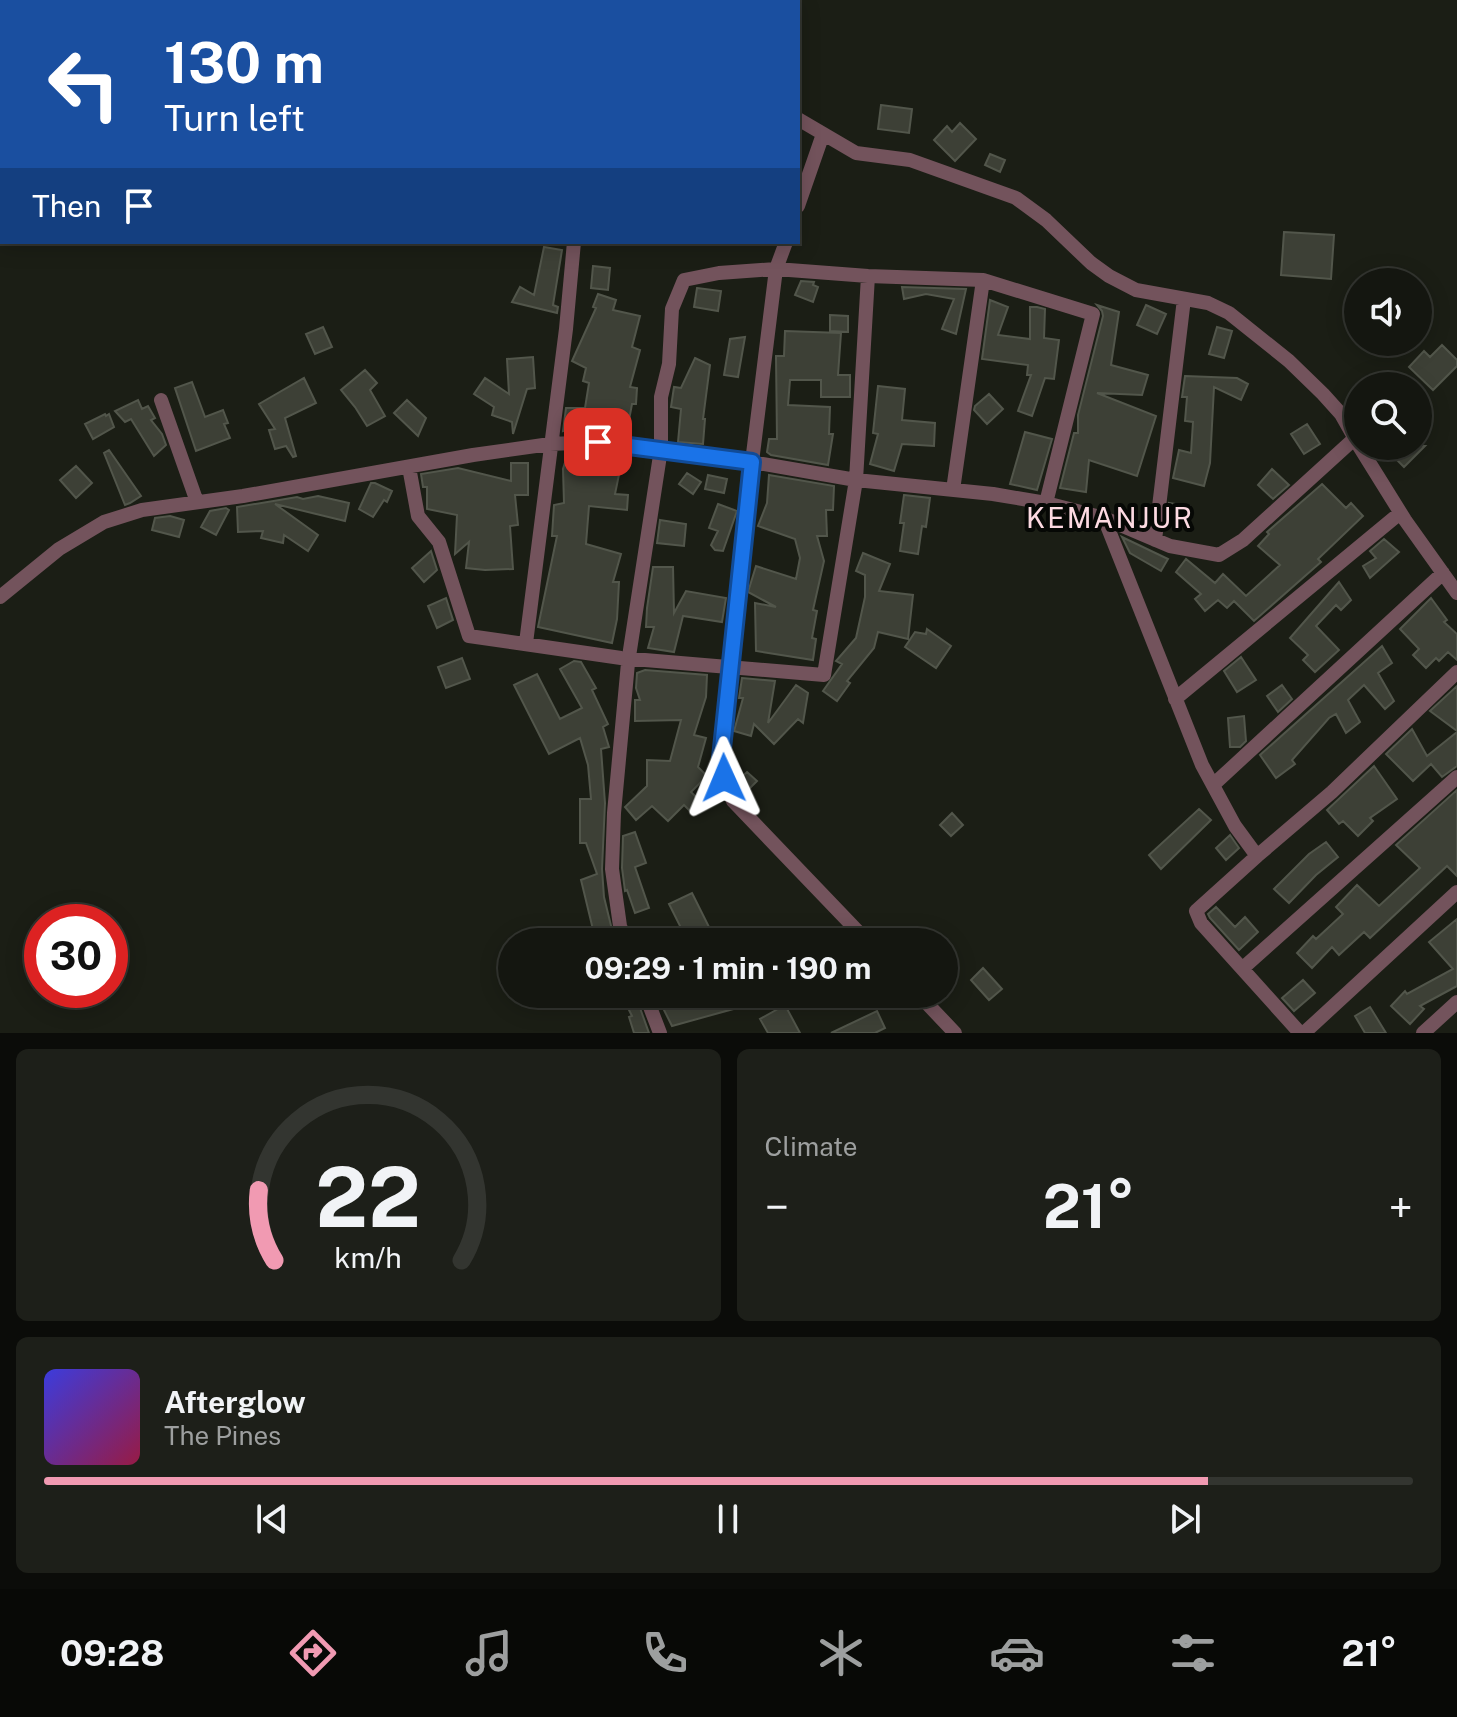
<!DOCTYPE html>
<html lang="en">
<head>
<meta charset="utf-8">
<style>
  :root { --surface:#141610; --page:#1d1f19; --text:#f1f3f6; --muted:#9d9f9f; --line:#333530; --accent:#f19ab2 }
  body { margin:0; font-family:"Public Sans",sans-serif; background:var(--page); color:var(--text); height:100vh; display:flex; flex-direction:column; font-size:30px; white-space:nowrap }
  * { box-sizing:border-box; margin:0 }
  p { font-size:26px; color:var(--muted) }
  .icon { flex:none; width:44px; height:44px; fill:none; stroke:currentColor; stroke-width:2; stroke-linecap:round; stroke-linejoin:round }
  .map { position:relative; height:1033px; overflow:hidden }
  .side { display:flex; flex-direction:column; gap:16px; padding:16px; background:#0b0c09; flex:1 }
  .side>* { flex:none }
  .banner { position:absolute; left:0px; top:0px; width:800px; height:244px; box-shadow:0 4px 20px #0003,0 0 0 2px var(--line); background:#1a4fa0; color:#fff; overflow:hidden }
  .fabs { position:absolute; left:1344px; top:268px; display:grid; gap:16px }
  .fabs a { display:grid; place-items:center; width:88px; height:88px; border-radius:50%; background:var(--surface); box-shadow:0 4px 20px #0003,0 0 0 2px var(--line); font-size:40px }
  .speed { position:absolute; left:24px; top:904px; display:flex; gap:16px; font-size:40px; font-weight:700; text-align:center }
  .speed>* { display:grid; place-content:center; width:104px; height:104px; border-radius:50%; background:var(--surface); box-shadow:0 4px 20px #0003,0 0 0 2px var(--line); line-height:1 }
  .speed .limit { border:12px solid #d22; background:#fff; color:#111 }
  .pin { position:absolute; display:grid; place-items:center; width:68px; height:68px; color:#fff; margin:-34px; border-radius:16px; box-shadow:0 4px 12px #0006 }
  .me { position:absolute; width:88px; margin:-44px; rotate:359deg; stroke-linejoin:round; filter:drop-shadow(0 0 6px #0008) }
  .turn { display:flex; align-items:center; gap:28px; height:168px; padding:0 32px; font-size:36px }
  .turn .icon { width:104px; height:104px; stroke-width:2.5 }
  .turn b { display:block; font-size:56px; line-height:68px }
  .then { display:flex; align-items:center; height:76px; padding:0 32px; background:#0003; gap:16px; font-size:30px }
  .big { font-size:60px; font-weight:700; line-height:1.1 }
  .side .tile { flex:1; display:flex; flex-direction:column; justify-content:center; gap:12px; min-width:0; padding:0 28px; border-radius:12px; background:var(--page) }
  .side .dial { align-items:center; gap:0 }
  .dial svg { height:208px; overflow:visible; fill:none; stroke:var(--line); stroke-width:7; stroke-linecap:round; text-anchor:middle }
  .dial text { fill:var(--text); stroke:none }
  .song { display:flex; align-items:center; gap:24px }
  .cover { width:96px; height:96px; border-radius:12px; background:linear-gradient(135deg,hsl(240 70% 55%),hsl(340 70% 35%)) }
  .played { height:8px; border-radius:4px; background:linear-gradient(90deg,var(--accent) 85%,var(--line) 85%) }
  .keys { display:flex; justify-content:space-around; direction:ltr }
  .heat { display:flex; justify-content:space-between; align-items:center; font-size:44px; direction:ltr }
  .side .tiles { flex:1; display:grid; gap:16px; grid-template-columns:1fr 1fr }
  .tile:last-child { grid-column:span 2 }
  .trip { position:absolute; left:498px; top:928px; width:460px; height:80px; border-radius:40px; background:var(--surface); box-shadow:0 4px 20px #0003,0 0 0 2px var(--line); font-weight:700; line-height:80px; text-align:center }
  .dock { display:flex; height:128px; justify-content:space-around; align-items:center; background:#080906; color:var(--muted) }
  .dock .icon { width:56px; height:56px }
  .dock .selected { color:var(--accent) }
  .dock b { font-size:36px; color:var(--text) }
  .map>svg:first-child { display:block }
</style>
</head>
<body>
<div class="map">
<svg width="1457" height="1033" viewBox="0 0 1457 1033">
  <rect width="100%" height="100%" fill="#1b1e15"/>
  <path fill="#3d4036" stroke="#52564b" stroke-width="2" d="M881,105L912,109L909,133L878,129Z
    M960,123L976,139L955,161L934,140L947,126L952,132Z
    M990,154L1005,160L1000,172L985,165Z
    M1284,232L1334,235L1331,279L1281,275Z
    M544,247L562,250L553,305L558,307L557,313L512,302L520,287L534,295Z
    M593,266L610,268L608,290L591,288Z
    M801,281L814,282L813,285L818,287L813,302L795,295Z
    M902,287L966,289L956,334L942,329L954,299L926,294L904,299Z
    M697,288L721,291L718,311L694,307Z
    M598,294L616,300L613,310L640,316L632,347L640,350L630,387L637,388L636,404H632L626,436L608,433L609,429L576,430L577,427L563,431L566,408H585L589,383L583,381L586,368L572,361L596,308L593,307Z
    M990,300L1008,307L998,335L1030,339V307H1037L1045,309L1044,338L1059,340L1054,379L1045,378L1032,416L1018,411L1031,375H1027L1028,365L982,359Z
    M1097,305L1119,312L1111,365L1148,375L1142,395L1097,393L1156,416L1137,476L1089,460L1086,492L1060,488L1074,433H1078V415L1103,316L1102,311Z
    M1146,305L1166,314L1157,334L1137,325Z
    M830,315L848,316V332L830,331Z
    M323,327L332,347L315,354L306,334Z
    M1217,327L1232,331L1224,358L1209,354Z
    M785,331L841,333L838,375H850V397H821V380H790L788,405L830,407L829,434H833L828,465L771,455L767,452L769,439H777L776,356H784Z
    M745,337L738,377L724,375L730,339Z
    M1442,345L1457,360V366L1433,390L1409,367L1424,351L1430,357Z
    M533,357L535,388L527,389L513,434L512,422L492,415L494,407L474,394L485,378L509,394L507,359Z
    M695,358L710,365L703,419H705L703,444L678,442L681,409L671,407L674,387L681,388Z
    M365,370L377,383L370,390L385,416L367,426L355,407L341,390Z
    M1185,376L1237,378L1248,384L1241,400L1214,387L1210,463L1204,486L1173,478L1179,450L1191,453L1193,422L1185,421L1187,397H1182Z
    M304,378L316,403L285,418L296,456L293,457L286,446L275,449L269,430L275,429L259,404Z
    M192,382L205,417L223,410L228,423L224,424L230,438L196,451L175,388Z
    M878,386L905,389L902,420L935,423L934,446L902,444L894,471L870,464L878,434L873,433Z
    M989,394L1003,409L987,424L974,410L975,406Z
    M138,400L142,409L148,406L155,418L151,420L162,434L166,445L154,456L131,419L125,422L115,411Z
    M407,400L426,418L418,436L394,413Z
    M105,414L106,416L109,414L114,427L93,439L85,424Z
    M1307,424L1320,444L1304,454L1291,434Z
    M1025,432L1052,439L1037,490L1010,484Z
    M1383,446H1425L1404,467Z
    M109,450L141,496L130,503L125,505L104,453Z
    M568,453H582L603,460L605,453L623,455L615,494L628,495L627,510L589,506L586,544L621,554L613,582H619L617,619L612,643L538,627L557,536H552L554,505L564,503L563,469Z
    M511,463H528V495H515L518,525L510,526L513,569L485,570L466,568L469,542L455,554L457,515L427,509V487H423L421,474L458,468L511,481Z
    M76,466L92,483L76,498L60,480Z
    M1272,469L1289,485L1273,499L1258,485Z
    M687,473L701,482L693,494L679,484Z
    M708,475L727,479L724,493L705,489Z
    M769,475L834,486L833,510H826L827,536H817L824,561L813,610L817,611L812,638L816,639L813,660L756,651L755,603L776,607L748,592L756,566L796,579L800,558L795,539L758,526L767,503Z
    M371,483H375L392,491L387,502L384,500L373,517L359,509Z
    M1322,484L1346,508L1351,503L1363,516L1318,559L1321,562L1254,621L1234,601L1227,608L1218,600L1205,611L1195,599L1201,594L1176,572L1186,559L1215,583L1223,574L1246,596L1280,565L1258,546L1269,534L1267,532Z
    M904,495L930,498L926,527L922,526L918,554L900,551L904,523H900Z
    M318,496L349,503L345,521L275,504L318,535L308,551L284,535L283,543L261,538L263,531L238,532L237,507L297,497L303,499Z
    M1169,503L1190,506L1188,521L1168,519Z
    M718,504L737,511L723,551L715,550L711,545L718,531L709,528Z
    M226,508L229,510L216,535L201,527L210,511Z
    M170,516L184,520L179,537L152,530L155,518Z
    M660,520L686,524L684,546L657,543Z
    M1122,537L1168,559L1161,571L1130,553Z
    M1384,539L1399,552L1370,578L1363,566L1376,558L1370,551Z
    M431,551L437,570L424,582L412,568Z
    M863,553L890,564L879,591L913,595L908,639L878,632L874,648L847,681L850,683L837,701L823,691L842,664L836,661L856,638L865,597V575L856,571Z
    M653,567H673L674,613L686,591L726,598L722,622L683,616L674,652L648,648L654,627H646L647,608Z
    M1339,582L1351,600L1341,610L1336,605L1316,626L1339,650L1315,672L1303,660L1308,655L1290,638Z
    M446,598L453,620L437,628L428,606Z
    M1431,598L1447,620L1444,622L1457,634V660L1448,652L1439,661L1436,658L1426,668L1413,655L1419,649L1400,629Z
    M927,629L951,646L936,668L905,647L915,632L926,634Z
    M1382,646L1392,663L1378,673L1394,701L1385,709L1364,685L1348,700L1360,722L1346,733L1336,714L1329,718L1292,760L1295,764L1276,778L1260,755Z
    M1241,657L1256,680L1237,692L1224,671Z
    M462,658L470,679L446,688L438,667Z
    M574,661L581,662L596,688L592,690L608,724L603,727L609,747L601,749L605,803L602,869L604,897L615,942H596L581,880L597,874L586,843H580V799H591L588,765L580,738L549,754L514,685L537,674L560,719L582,708L560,669Z
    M645,670L707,675L706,697L694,735L706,738L698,767L707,776L691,792L703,804L693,814L684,805L668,821L652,806L636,820L625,807L647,786V760L670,761L681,720L635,721V700H640L636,688L637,673Z
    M742,678L775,681L768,723L796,685L808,693L803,723L798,719L774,744L754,724L751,736L734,731L743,698H739Z
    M1282,685L1292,699L1278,712L1267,696Z
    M1457,686V731L1430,711Z
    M1244,716L1246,741L1240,747H1230L1228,718Z
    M1412,729L1427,756L1457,732V766L1442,777L1431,764L1413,781L1386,754Z
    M1374,766L1397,799L1370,818L1373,821L1358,836L1343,821L1339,824L1327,810Z
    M747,772L757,781L742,796L736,782Z
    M1457,790V876L1447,866L1370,938L1364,932L1339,955L1332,947L1312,968L1297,953L1313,936L1316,939L1343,914L1336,907L1357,885L1379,906L1420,868L1396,845Z
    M1199,809L1211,820L1161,869L1149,855Z
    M952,813L963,825L951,836L940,825Z
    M635,832L646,863L635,867L649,908L635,913L627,890L625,891L622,868L623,836Z
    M1230,835L1239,848L1226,860L1216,848Z
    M1326,842L1338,857L1316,875L1289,903L1274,889L1309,854Z
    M692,893L711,931L688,942L669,904Z
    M1216,907L1235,927L1245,917L1258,932L1239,950L1210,918L1208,914Z
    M1457,919V986L1420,1006L1424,1009L1410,1024L1391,1006L1405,991L1407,994L1453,969L1429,942Z
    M983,968L1002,989L989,1000L971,980Z
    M1303,980L1315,993L1294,1011L1282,998Z
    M621,994H635L649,1033H634L629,1017L632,1016Z
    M656,994H751L737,1008L672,1026Z
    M785,1005L800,1033H768L760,1019Z
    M1370,1007L1386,1033H1365L1355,1016Z
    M877,1011L885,1028L875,1033H831Z"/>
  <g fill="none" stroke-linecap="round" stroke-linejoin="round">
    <path stroke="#73535c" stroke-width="14" d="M412,0L413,2
      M798,119L856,153L910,160L1016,198L1046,220L1091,263L1109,276L1136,290L1208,303L1229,313L1289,361L1323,394L1341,414L1358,444
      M798,206L823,134
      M786,242L776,269L752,462L721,758L724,778L733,801L868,942
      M161,400L197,502
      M1359,446L1405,520L1457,593
      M409,467L418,516L439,542L469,636L621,658L824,675L856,480L868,276
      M953,490L983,280
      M1104,518L1202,765L1235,826L1257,856L1196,911L1201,923L1300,1033
      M1155,540L1184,299
      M0,597L59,549L104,522L142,510L243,496L473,455L550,444L598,442L752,462L856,480L993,494L1046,503L1104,518L1170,546L1219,555L1243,540L1354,439
      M526,643L566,329L574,242
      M1175,699L1400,513
      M1213,785L1443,573
      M1257,856L1332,792L1457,672
      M626,942L620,926L612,869L614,813L628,663L661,449V397L669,364L672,309L684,280L719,273L776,269L868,276L983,280L1093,314L1046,503
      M1243,968L1457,777
      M645,994L660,1033
      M918,994L955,1033
      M1304,1033L1457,892
      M1423,1033L1457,1002"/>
  </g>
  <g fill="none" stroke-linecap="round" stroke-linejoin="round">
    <defs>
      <path id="route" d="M598,442L752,462L721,758L724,778"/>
    </defs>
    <use href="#route" stroke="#114b97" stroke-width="20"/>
    <use href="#route" stroke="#1a73e8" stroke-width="14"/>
  </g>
  <g text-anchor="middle" stroke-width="8" stroke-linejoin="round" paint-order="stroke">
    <g font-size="28" letter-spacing="2" fill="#fddae2" stroke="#060805">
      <text x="1110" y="528">KEMANJUR</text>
    </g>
  </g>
</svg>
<div class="fabs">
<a><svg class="icon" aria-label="sound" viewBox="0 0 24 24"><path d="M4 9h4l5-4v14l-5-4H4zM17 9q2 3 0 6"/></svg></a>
<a><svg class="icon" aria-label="search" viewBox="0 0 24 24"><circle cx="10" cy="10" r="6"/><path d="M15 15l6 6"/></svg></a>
</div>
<div class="speed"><div class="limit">30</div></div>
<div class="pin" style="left:598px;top:442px;background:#d93025"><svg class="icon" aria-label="arrive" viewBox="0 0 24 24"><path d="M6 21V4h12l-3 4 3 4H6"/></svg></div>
<svg class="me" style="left:724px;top:778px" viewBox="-20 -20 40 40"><path d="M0-17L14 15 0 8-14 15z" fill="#1a73e8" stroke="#fff" stroke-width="4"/></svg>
<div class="trip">09:29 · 1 min · 190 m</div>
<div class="banner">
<div class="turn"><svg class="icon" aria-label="left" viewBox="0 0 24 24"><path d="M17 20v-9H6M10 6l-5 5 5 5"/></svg><div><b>130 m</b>Turn left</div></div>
<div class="then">Then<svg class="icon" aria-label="arrive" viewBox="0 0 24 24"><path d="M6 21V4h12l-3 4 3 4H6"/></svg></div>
</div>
</div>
<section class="side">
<div class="tiles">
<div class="tile dial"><svg viewBox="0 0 100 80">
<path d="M14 69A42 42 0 1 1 86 69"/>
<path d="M14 69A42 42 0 0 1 8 42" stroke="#f19ab2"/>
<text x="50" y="56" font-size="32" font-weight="700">22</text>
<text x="50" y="72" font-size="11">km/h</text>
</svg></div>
<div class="tile"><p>Climate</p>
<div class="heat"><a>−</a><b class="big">21°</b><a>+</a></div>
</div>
<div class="tile">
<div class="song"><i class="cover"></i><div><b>Afterglow</b><p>The Pines</p></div></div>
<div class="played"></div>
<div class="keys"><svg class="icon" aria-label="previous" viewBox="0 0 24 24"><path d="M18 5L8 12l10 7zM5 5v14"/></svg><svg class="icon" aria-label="pause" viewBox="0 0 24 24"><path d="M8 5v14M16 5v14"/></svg><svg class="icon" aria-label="next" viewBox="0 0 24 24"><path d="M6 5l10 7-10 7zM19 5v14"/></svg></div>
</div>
</div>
</section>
<nav class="dock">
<b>09:28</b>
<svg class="icon selected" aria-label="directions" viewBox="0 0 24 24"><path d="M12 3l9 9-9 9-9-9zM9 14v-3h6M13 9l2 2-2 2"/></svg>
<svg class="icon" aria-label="music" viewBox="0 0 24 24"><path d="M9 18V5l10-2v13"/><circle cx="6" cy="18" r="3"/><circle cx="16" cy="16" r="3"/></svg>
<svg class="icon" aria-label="phone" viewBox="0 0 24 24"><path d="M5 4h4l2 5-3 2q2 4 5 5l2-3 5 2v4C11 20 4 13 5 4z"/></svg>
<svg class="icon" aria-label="climate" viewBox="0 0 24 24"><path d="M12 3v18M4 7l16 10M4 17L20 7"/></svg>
<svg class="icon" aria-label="car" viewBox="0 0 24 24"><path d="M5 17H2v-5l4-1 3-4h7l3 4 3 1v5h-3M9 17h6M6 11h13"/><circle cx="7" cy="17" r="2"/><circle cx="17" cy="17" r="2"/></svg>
<svg class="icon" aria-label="filters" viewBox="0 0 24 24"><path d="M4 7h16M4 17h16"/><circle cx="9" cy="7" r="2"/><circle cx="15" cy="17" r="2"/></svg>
<b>21°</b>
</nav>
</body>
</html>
